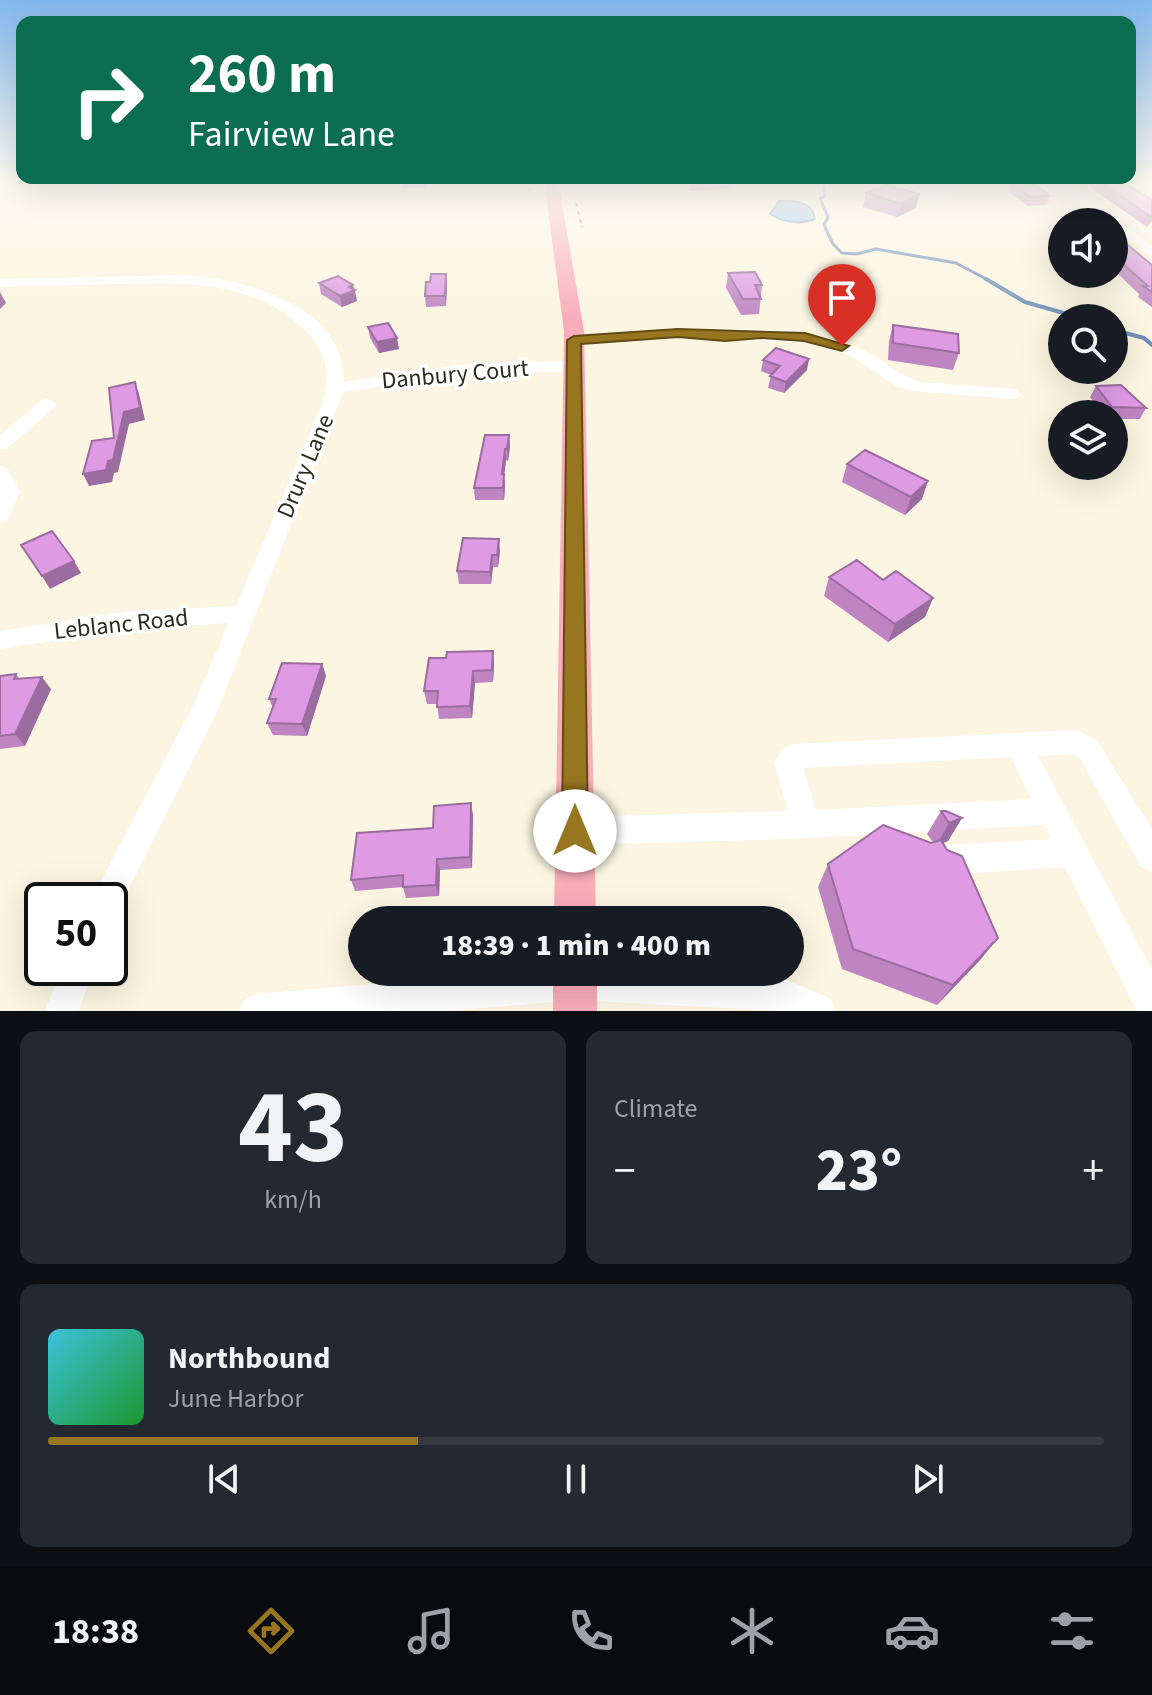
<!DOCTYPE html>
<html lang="en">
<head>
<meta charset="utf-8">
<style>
  :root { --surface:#171b24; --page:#242831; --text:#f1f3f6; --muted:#9ea1a6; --line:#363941; --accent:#98751f }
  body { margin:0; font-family:"Source Sans 3",sans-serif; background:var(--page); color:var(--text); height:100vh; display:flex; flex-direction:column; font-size:30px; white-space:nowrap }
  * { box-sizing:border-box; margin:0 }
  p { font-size:26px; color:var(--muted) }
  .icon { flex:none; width:44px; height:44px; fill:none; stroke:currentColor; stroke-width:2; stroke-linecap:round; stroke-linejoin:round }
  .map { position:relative; height:1011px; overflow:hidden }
  .sheet { display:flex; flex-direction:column; gap:20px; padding:20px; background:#0d0f14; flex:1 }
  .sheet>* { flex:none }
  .guide { position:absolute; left:16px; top:16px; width:1120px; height:168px; border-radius:16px; box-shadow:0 8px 32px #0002; background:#0b6e4f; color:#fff; overflow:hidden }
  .tools { position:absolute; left:1048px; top:208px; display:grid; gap:16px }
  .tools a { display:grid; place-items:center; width:80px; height:80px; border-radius:50%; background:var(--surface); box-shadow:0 8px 32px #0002; font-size:40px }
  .speed { position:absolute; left:24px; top:882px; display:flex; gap:16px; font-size:40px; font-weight:700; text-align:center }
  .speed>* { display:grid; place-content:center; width:104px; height:104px; border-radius:50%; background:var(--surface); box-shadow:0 8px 32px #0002; line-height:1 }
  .speed .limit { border:4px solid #111; border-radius:12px; background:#fff; color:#111 }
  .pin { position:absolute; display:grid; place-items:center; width:68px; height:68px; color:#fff; margin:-82px -34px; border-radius:50% 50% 50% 0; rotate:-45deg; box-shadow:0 0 8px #0007 }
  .pin .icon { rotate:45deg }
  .me { position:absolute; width:88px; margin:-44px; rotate:0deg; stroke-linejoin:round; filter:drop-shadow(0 0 6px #0008) }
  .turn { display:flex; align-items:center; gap:28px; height:168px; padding:0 40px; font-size:36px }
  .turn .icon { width:104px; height:104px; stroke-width:2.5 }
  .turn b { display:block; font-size:56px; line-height:68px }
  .big { font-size:60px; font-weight:800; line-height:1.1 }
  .sheet .tile { flex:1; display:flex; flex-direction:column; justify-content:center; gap:12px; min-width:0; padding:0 28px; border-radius:16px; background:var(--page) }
  .sheet .dial { align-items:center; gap:0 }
  .dial b { font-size:104px; line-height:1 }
  .song { display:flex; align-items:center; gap:24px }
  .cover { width:96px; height:96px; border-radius:12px; background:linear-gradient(135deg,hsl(190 70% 55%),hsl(130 70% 35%)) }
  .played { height:8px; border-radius:4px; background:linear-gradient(90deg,var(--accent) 35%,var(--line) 35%) }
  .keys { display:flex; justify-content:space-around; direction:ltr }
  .heat { display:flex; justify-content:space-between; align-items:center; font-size:44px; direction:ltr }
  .sheet .tiles { flex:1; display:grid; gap:20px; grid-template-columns:1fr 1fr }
  .tile:last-child { grid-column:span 2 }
  .trip { position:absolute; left:348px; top:906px; width:456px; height:80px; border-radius:40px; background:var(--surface); box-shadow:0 8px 32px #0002; font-weight:800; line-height:80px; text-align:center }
  .dock { display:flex; height:128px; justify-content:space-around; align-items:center; background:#090b0e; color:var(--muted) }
  .dock .icon { width:56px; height:56px }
  .dock .on { color:var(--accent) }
  .dock b { font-size:36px; color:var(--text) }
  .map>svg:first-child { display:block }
</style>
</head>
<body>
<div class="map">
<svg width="1152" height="1011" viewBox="0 0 1152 1011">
  <rect width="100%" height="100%" fill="#fbf5e1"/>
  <path fill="#8dbdf8" stroke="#7091b8" stroke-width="2" d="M779,201C794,200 813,202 815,219C801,225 782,222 770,214Z"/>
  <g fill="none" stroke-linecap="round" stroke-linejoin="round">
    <path stroke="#7091b8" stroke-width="3" d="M824,180V197L820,198L828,217L824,225L833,244L842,253L857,254L876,249L956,263L990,281"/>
    <path stroke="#7091b8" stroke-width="4" d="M986,279L1025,302L1081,318
      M1114,330L1144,338L1152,345"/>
    <path stroke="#9e998b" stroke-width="2" stroke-dasharray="4 4" stroke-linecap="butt" d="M528,180L530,192
      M576,203L582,227"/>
    <path fill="#fff" fill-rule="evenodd" d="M103,180H115L100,191H92V187Z
      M646,180H667L612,193L553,195L547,192L553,189L612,187Z
      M926,180L947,184L958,193C942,206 918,203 903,189L909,182ZM924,186L945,193L930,194L915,188Z
      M1051,180H1063L1152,246V256L1114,231V222H1103Z
      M181,275C241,277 346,305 344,382L458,365L575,361L583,366L575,371L458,375L343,392L218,709L118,911L110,914V900H91L193,706L229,623L130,629L0,649V631L130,611L236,606L322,404C331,372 327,350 302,327C249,279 184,283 117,284C78,285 39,286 0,287V279Z
      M678,328C739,330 804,325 861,349C882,358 898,376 920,382L1014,389L1022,394L1014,399L913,391L896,386L851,356L804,342L678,338L574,345L566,340L574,335Z
      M48,399L57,404L54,408L6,449L0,450V436L42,400Z
      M0,466L7,468L20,491L7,521L0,523Z
      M1077,730L1097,741L1152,829V872L1141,867L1079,757L1073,754L1038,756L1152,970V1011H1137L1065,867L945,875L934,870L930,860L934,850L945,845L1051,839L1044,825L787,839L575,845L565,841L560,831L565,821L575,817L788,811L774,762L784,748L794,744ZM1011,757L1031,799L816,810L803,768Z
      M62,968H94L79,1011H45Z
      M509,972H692L778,976L831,999L836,1011H780L575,1000L448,1011H240L245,999L257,994Z"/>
    <path fill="#f8adb9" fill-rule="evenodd" d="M544,180H558L584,331L596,920H554L564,331Z
      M553,972H597V1011H553Z"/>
  </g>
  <path fill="#bf85c3" d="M350,180H364L363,184L351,182Z
    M401,180H426L425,188H402Z
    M692,180H736L729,184V188L691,191Z
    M851,180H870L866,183Z
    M1085,180H1120L1152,200V221L1147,227L1098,193Z
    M1011,182L1050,196L1047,205L1027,206L1008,191Z
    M866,193L919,194L916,208L897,217L863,207Z
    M1114,241L1152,265V307L1138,297L1139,294L1114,270Z
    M728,273L762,285L759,314L741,315L726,288Z
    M446,274L447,284L446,306L426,307L425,296Z
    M319,283L353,285L357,301L342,307L321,294Z
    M893,325L959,353L953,370L888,360L889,341Z
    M368,327L399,349L379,353L370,338Z
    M763,360L807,370L784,393L768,388L771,375L761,371Z
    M1096,386L1146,408L1140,419H1114V414H1102L1090,397Z
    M509,435L510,447L508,461L506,460L504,474L505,486L504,500H475L474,488Z
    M847,464L922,499L905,515L842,482Z
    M500,551L498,567H493L491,584H459L457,571Z
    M829,577L933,598L925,617L888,642L824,596Z
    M493,651L494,664L493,682L475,683L472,718L439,719L437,704H427L424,691L446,658Z
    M322,664L326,676L307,736L273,735L267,723L273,708L269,699Z
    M16,674L20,679L51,689L25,746L0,749V676Z
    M941,811L962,818L948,841L943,843L981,959L937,1005L842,969L818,887L828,864L933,842L927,834Z
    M473,815L472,868L440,870L439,896L406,898L403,887L355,891L351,880L433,828Z"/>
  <path fill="#9b6c9f" d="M491,180H505L491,184Z
    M919,194L916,208L897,217L901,204Z
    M446,274L447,284L446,306L445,296Z
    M353,285L354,291L355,290L357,301L342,307L340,296L349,287Z
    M0,292L6,303L0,309Z
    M397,338L399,349L379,353L377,342Z
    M809,359L807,370L784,393L786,382Z
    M135,382L139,394L145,420L129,424L118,472L114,473L112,482L89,486L83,474L106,470L124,412Z
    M509,435L510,447L508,461L507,449Z
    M505,449L506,460L503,486L502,474Z
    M504,474L505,486L504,500L503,488Z
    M928,481L922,499L905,515L911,497Z
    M499,539L500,551L498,567L497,555Z
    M492,555L493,567L491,584L490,572Z
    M74,561L81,573L50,589L42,576Z
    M933,598L925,617L888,642L895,624Z
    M493,651L494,664L493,682L492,670Z
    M322,664L326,676L307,736L302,724Z
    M473,671L475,683L472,718L470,706Z
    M42,677L51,689L25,746L15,734Z
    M471,803L473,815L472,868L470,857Z
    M962,818L948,841L936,846L949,823Z
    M437,859L440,870L439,896L436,885Z
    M998,938L981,959L937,1005L953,985Z"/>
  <path fill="#de9be3" stroke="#9b6c9f" stroke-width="2" d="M1098,180H1120L1152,200V216L1151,217Z
    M1011,182H1031L1050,196L1030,197Z
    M887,185L919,194L901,204L866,193Z
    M1114,241H1123L1152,265V292L1143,286H1148L1114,256Z
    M755,272L762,285H755L761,299H743L728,273Z
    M431,274H446L445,296H425L426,282H430Z
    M338,276L353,285L349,287L355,290L340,296L319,283Z
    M388,323L397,338L377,342L368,327Z
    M893,325L958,334L959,353L893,343Z
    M776,348L809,359L786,382L770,376L780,366L763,360Z
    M135,382L140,408L124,412L113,460L108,461L106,470L83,474L92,441L114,438L109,388Z
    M1121,385L1146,408L1112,407L1096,386Z
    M485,435H509L507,449H505L502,474H504L503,488H474Z
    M865,450L928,481L911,497L847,464Z
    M52,531L74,561L42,576L21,545Z
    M463,538L499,539L497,555H492L490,572L457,571Z
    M857,560L883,580L896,571L933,598L895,624L829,577Z
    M493,651L492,670L473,671L470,706L437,707L438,691H424L429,658H446L447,652Z
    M282,663L322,664L302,724L267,723L276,699H269Z
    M16,674L14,679L42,677L15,734L0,736V676Z
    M471,803L470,857L437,859L436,885L403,887V875L351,880L357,833L433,828L434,806Z
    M941,811H946L962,818L949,823Z
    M883,825L931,843L941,840L947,850L962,856L998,938L953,985L853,949L828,864Z"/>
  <linearGradient id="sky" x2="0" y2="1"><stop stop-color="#83b8ee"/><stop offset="0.56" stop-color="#fdfaf2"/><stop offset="1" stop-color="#fdfaf2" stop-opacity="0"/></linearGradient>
  <rect width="1152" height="321" fill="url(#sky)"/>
  <path fill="#98751f" stroke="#634c14" stroke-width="2" d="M678,329L805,333L849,346L842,351L804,341L761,338L725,341L678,337L581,344L588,831L584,840L575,844L566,840L562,831L567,340L574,336Z"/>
  <g text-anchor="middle" stroke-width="7" stroke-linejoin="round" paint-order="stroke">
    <g font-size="24" fill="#2d2a23" stroke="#fff">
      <text transform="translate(455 374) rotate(-5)" y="8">Danbury Court</text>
      <text transform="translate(305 466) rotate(-67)" y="8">Drury Lane</text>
      <text transform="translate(121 624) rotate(-6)" y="8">Leblanc Road</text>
    </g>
  </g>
</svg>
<div class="tools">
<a><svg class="icon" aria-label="sound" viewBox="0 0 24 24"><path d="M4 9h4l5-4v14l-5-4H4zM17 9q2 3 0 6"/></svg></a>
<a><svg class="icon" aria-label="search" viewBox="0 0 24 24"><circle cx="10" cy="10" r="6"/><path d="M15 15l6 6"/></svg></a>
<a><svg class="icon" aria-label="layers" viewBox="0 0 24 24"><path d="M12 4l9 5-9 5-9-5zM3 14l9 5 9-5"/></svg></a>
</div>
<div class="speed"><div class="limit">50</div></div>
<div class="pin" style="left:842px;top:346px;background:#d93025"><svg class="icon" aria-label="arrive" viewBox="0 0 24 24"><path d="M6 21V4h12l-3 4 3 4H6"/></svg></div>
<svg class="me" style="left:575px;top:831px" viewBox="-20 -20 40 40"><circle r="19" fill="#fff"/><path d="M0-13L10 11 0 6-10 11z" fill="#98751f"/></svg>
<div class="trip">18:39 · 1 min · 400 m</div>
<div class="guide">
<div class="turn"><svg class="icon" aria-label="right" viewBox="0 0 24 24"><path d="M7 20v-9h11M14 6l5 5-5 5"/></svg><div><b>260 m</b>Fairview Lane</div></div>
</div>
</div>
<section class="sheet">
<div class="tiles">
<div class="tile dial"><b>43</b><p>km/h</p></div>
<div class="tile"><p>Climate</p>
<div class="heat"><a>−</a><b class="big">23°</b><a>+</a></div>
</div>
<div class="tile">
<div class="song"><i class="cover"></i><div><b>Northbound</b><p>June Harbor</p></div></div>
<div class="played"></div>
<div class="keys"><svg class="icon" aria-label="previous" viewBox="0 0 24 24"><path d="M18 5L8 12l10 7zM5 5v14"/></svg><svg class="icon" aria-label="pause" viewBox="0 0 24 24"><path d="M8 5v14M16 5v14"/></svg><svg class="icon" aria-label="next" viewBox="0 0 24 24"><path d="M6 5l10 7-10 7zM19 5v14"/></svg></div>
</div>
</div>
</section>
<nav class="dock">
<b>18:38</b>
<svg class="icon on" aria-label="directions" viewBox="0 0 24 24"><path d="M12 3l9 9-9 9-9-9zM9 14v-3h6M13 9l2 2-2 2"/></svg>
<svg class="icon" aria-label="music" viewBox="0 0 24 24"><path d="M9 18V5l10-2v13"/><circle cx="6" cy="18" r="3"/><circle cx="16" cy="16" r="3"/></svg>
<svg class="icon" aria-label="phone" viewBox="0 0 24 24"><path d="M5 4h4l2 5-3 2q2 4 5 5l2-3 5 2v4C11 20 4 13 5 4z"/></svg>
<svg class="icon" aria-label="climate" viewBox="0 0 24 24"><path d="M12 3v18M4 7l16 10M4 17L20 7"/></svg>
<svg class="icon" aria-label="car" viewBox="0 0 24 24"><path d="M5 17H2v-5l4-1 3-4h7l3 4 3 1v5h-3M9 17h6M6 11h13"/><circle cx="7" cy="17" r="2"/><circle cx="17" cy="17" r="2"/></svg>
<svg class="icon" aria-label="filters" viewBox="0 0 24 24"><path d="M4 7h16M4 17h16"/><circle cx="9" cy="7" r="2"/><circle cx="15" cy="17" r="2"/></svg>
</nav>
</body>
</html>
